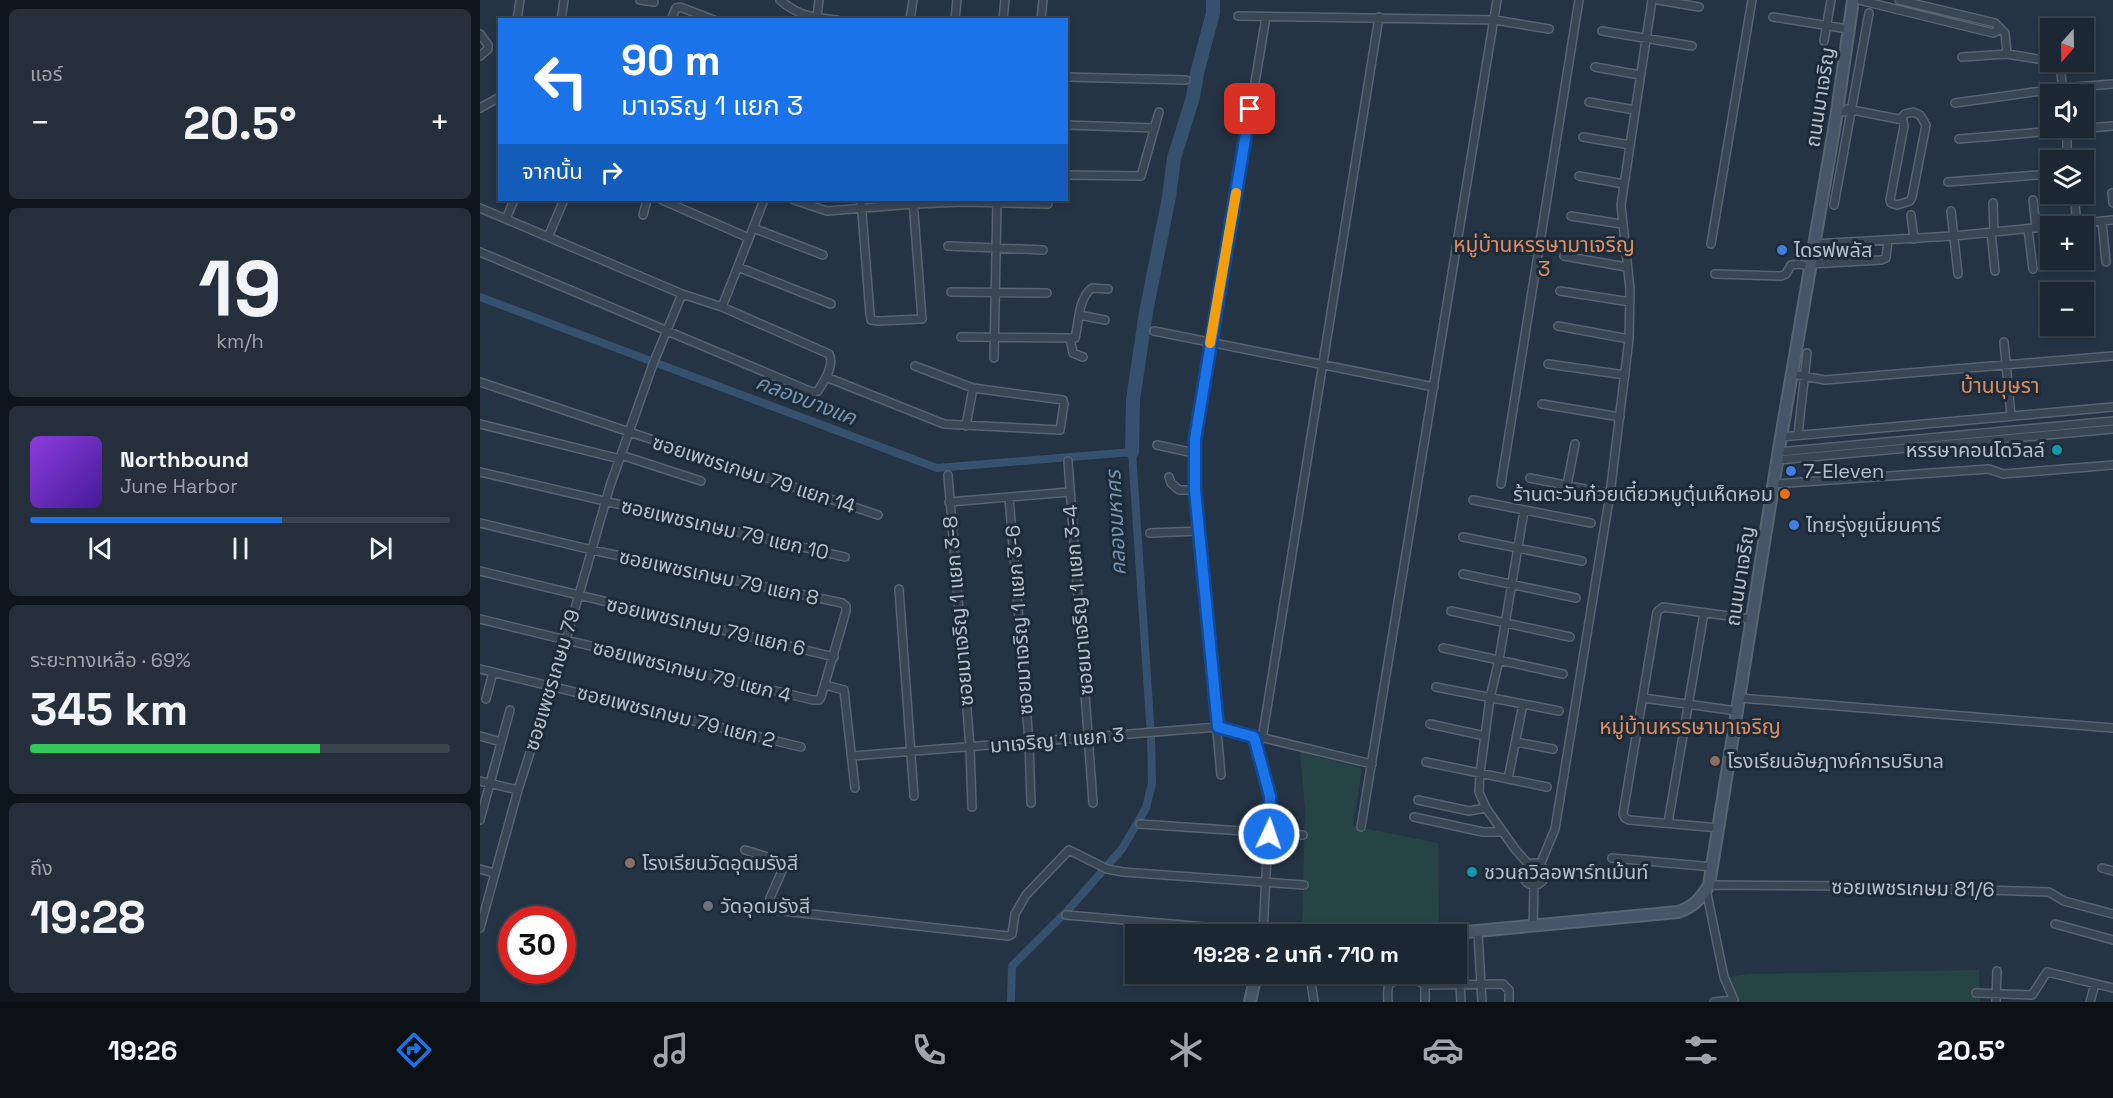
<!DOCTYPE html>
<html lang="th">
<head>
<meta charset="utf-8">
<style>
  :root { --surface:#1b2733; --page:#242f3b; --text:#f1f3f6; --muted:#a0a5ac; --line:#39444e; --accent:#1a73e8 }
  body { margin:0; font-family:"Space Grotesk","Noto Sans Thai",sans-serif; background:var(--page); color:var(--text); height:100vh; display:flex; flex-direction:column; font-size:22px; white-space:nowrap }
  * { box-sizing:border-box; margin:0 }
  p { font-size:20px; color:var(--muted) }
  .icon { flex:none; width:33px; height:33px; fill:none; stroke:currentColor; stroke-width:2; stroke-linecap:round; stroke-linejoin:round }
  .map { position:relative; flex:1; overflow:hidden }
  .details { display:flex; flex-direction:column; gap:9px; padding:9px; background:#0f151c; width:480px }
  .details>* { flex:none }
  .guide { position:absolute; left:18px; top:18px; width:570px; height:183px; border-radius:0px; box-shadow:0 3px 9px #0003,0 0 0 2px var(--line); background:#1a73e8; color:#fff; overflow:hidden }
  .needle { width:39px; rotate:200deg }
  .tools { position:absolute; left:1560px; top:18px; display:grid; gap:12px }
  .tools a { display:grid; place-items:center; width:54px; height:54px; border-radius:0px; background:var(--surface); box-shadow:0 3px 9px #0003,0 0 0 2px var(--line); font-size:30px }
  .speed { position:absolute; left:18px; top:906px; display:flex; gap:12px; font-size:30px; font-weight:700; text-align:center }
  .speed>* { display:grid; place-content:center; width:78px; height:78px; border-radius:50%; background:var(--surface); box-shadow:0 3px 9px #0003,0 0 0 2px var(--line); line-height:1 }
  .speed .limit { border:9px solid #d22; background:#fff; color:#111 }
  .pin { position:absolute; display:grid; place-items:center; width:51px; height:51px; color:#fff; margin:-26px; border-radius:12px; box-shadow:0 3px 9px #0006 }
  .me { position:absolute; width:66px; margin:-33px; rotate:3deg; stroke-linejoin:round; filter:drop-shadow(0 0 4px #0008) }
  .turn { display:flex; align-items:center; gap:21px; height:126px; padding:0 24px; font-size:27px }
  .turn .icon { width:78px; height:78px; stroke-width:2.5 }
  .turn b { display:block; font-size:42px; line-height:51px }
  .then { display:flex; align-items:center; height:57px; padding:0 24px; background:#0003; gap:12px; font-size:22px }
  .big { font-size:45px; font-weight:700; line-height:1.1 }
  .details .widget { flex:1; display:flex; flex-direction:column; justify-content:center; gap:9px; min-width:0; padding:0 21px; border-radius:9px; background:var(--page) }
  .details .dial { align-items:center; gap:0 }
  .dial b { font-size:78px; line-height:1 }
  .song { display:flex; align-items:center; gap:18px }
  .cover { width:72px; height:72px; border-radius:9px; background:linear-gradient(135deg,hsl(270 70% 55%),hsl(260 70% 35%)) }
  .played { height:6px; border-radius:3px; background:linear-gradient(90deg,var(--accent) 60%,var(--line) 60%) }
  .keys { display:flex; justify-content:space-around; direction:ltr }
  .heat { display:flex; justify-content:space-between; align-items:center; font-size:33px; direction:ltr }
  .charge { height:9px; border-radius:4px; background:linear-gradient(90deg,#34c759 69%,var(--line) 0) }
  .trip { position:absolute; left:645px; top:924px; width:342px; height:60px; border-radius:0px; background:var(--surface); box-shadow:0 3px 9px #0003,0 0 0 2px var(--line); font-weight:700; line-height:60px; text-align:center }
  .tab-bar { display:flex; height:96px; justify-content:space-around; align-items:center; background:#0b1014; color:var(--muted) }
  .tab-bar .icon { width:42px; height:42px }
  .tab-bar .selected { color:var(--accent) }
  .tab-bar b { font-size:27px; color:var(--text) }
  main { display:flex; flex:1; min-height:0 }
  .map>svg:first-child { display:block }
</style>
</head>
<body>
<main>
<section class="details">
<div class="widget"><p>แอร์</p>
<div class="heat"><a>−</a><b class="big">20.5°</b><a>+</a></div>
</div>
<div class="widget dial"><b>19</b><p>km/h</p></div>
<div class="widget">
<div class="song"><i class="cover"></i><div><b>Northbound</b><p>June Harbor</p></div></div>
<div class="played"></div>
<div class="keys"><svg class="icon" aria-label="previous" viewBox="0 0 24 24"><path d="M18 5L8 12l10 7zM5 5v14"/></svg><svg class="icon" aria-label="pause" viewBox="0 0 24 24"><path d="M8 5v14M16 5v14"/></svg><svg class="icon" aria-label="next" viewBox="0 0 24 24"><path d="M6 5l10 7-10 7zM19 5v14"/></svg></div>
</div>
<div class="widget"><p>ระยะทางเหลือ · 69%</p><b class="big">345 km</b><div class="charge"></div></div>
<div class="widget"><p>ถึง</p><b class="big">19:28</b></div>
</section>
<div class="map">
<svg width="1633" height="1002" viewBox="0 0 1633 1002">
  <rect width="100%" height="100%" fill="#243444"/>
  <path fill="#264445" d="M820,752L882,768L873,826L958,843L959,927L904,934H822L825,808Z
    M1499,970L1500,1002H1259L1248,977L1269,974Z"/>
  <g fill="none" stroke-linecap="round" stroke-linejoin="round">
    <path stroke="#36516d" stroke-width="8" d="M0,297L457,468L652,452L671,736L672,783L666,808L642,849L588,910L532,966L531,1002"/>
    <path stroke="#36516d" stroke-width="14" d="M652,452L653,400L666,312L689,197L694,158L713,97L717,73L733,13V0"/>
    <defs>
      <path id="street" d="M160,0L174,2
        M300,0C320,17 333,17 357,20
        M1178,0L1219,7
        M1379,0L1513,33L1519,30
        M1419,0L1515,23L1525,33L1527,54
        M758,16L1015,20L1069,29
        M337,17L339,0
        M1293,17L1368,29
        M37,20L40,0
        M81,20L84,0
        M191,20L196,8L200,7L234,20
        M430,20L433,0
        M475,20L477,0
        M523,20L525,0
        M561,20L563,0
        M1122,31L1212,46
        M0,34L8,45V49L0,56
        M1344,41L1351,0
        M1482,57L1527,54L1570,61
        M1573,62L1580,63L1583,94
        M1115,67L1160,75
        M586,77L706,80
        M1109,102L1155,110
        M1475,103L1582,88L1633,84
        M0,108L20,97
        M1357,110L1364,112L1367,109L1423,120L1424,126L1410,200L1411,203L1417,205L1430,201L1432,197L1446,125L1440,115L1433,112L1425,114L1421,118
        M586,125L674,128
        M1587,128V160
        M1103,137L1150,145
        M1479,139L1633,126
        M586,175L661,176L679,112
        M1099,176L1144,184
        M1468,182L1570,174
        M1632,193L1633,203
        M1594,196L1597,224
        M182,200L269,238
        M314,200L347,211L434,204L484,202L568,204
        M381,200L390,314L391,320L398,321L442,319L433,200
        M1553,200L1556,228
        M1513,203L1514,232
        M1354,205L1389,13
        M0,208L202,294L242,307L349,354C355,365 344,381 338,391L332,392L0,252
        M1471,211L1478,274
        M163,215L167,200
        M1431,215L1434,239
        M1091,216L1141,224
        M26,219L34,200
        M1622,221L1626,262
        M273,228L343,255
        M1548,229L1553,269
        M1511,232L1515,271
        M68,237L84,200
        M1231,244L1272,0
        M1334,244L1473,236L1633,220
        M468,246L563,250
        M1084,256L1146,267
        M1589,260V265
        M1331,264L1401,260L1406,258L1408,241
        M258,267L351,304
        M1235,274L1301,276L1306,274L1311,265L1320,264L1330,267
        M1080,291L1150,302
        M471,292L567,293
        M242,307L284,200
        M599,315L625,320
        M1078,326L1149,339
        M674,331L954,387
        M481,337L595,338C599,323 598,298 612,288L628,289
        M590,338L593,353L603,357
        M1524,342L1531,416
        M514,358L517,203
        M1068,364L1145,375
        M1312,374L1345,380L1633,356
        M346,377L464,424L580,430L584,404L583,400L493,388L435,366
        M0,382L398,515
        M1062,404L1140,417
        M0,424L140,459
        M486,426L493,388
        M1318,435L1327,353
        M1301,437L1633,407
        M677,445L714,453
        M1299,452L1633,421
        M141,455L221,481
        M1298,460L1633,429
        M588,461L613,803
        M0,472L365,557
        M468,475L490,747L492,807
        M689,477L691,483L699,490H715
        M1050,478L1130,494
        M1021,484L1099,0
        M1293,484L1509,469L1523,474L1633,465
        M1087,485L1095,444
        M529,497L549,742L551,803
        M993,500L1111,523
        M469,502L589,492
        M1044,511L1019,660L1010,698L1000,773L999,792L1006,808L1035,849L1049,865
        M0,523L112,550L362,603L366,606V611L341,697L339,700H333L0,619
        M670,533L720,531
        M983,537L1102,561
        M0,571L354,657
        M983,574L1096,598
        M419,589L434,796
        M971,611L1090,637
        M963,648L1083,674
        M0,669L321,747
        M345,685L364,690L375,788
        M956,687L1079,711
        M1163,698L1257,711
        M1259,698L1633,728
        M6,699L13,672
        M950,724L1005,736
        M0,736L21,742
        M774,737L790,796L783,934
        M782,739L899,17
        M1036,742L1073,749
        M372,756L738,727L892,764
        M946,762L1067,787
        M741,775L715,490V439L786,17
        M1028,779L1043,704
        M0,781L38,790
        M938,800L989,811L1006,808
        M934,817L1003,832H1022
        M0,820L30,710
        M1188,823L1224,613
        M660,824L823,835
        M881,827L1017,0
        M1239,828L1149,820L1145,818L1143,814L1177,612L1183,607L1271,619
        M265,850L301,861L305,864L290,898V906L294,910L528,936L532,934L535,914L546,895L589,850L627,869L643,872L824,885
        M1132,858L1233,867
        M1043 874a11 11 0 1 1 22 0a11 11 0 1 1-22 0Z
        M1060,865L1075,829L1130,494L1149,339L1150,289L1141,205L1172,0
        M1622,868L1633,871
        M0,869L14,873
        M1229,885L1372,886L1569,892L1584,901L1633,914
        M1226,889L1244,977L1254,1000L1234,1002
        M586,915L784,932
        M1575,924L1633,940
        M1053,927L1054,885
        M0,928L38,790L86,640L130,486L173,364L202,294
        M998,932L1002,1002
        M831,982L834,1002
        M980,983L981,1002
        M945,985V1002
        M1496,993L1552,995L1567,972L1633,988
        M908,1002C907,985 907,980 926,980C934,980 938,980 945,985L1023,984L1029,990V1002
        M1516,1002L1517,971
        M1610,1002L1615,984"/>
      <path id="secondary" d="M965,934L1198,912C1213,907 1221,899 1229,885L1301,437L1357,112L1373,0
        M770,1002L776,974"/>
    </defs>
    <use href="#street" stroke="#576471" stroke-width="10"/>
    <use href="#secondary" stroke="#576471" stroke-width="14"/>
    <use href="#street" stroke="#394654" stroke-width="7"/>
    <use href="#secondary" stroke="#465567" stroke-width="10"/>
  </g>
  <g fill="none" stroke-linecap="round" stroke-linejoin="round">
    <defs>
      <path id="route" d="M770,109L715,439V490L738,727L774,737L790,796L789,834"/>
    </defs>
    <use href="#route" stroke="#114b97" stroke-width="15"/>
    <use href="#route" stroke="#1a73e8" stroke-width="10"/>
    <path stroke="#f59e0b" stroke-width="10" d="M730,343L756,193"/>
  </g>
  <g fill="#3f7fe0" stroke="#1d2b39" stroke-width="2">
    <circle cx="1302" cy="250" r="6"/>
    <circle cx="1311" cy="471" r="6"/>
    <circle cx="1314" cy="525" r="6"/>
  </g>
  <g fill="#0f9aa8" stroke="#1d2b39" stroke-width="2">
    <circle cx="1577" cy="450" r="6"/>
    <circle cx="992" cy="872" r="6"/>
  </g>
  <circle fill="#e8710a" stroke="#1d2b39" stroke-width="2" cx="1305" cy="494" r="6"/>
  <g fill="#8d6e63" stroke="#1d2b39" stroke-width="2">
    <circle cx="1235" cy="761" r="6"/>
    <circle cx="150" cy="863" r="6"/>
  </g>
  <circle fill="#6b7280" stroke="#1d2b39" stroke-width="2" cx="228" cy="906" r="6"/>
  <g text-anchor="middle" stroke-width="6" stroke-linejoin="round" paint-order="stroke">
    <g font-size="20" fill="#b6c1cd" stroke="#1d2b39">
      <text transform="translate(1340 97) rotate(-81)" y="7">ถนนมาเจริญ</text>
      <text transform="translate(274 474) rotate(18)" y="7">ซอยเพชรเกษม 79 แยก 14</text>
      <text transform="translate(245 529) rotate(13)" y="7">ซอยเพชรเกษม 79 แยก 10</text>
      <text transform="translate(1260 576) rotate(-81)" y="7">ถนนมาเจริญ</text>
      <text transform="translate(239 577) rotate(12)" y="7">ซอยเพชรเกษม 79 แยก 8</text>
      <text transform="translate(598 600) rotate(-95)" y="7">ซอยมาเจริญ 1 แยก 3-4</text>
      <text transform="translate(478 611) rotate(-95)" y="7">ซอยมาเจริญ 1 แยก 3-8</text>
      <text transform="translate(539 620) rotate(-94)" y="7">ซอยมาเจริญ 1 แยก 3-6</text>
      <text transform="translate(226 626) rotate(13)" y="7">ซอยเพชรเกษม 79 แยก 6</text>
      <text transform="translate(212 671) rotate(14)" y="7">ซอยเพชรเกษม 79 แยก 4</text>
      <text transform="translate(72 680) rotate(-73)" y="7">ซอยเพชรเกษม 79</text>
      <text transform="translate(196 716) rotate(14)" y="7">ซอยเพชรเกษม 79 แยก 2</text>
      <text transform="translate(577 740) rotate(-5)" y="7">มาเจริญ 1 แยก 3</text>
      <text transform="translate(1433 888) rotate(1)" y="7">ซอยเพชรเกษม 81/6</text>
    </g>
    <g font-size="20" fill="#b6c1cd" stroke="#1d2b39" text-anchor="start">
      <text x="1314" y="257">ไดรฟพลัส</text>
      <text x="1565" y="457" text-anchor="end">หรรษาคอนโดวิลล์</text>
      <text x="1323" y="478">7-Eleven</text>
      <text x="1293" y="501" text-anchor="end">ร้านตะวันก๋วยเตี๋ยวหมูตุ๋นเห็ดหอม</text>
      <text x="1326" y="532">ไทยรุ่งยูเนี่ยนคาร์</text>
      <text x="1247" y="768">โรงเรียนอัษฎางค์การบริบาล</text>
      <text x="162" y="870">โรงเรียนวัดอุดมรังสี</text>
      <text x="1004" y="879">ชวนถวิลอพาร์ทเม้นท์</text>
      <text x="240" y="913">วัดอุดมรังสี</text>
    </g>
    <g font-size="21" fill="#e08d5f" stroke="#1d2b39">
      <text x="1064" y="252">หมู่บ้านหรรษามาเจริญ<tspan x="1064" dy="24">3</tspan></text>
      <text x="1520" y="393">บ้านบุษรา</text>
      <text x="1210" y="734">หมู่บ้านหรรษามาเจริญ</text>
    </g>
    <g font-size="21" font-style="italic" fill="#7394b3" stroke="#1d2b39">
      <text transform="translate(326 400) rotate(21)" y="7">คลองบางแค</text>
      <text transform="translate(636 523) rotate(-93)" y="7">คลองมหาศร</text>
    </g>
  </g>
</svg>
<div class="tools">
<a><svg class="needle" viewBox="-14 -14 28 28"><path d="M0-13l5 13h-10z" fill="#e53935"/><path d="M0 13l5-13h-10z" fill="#a0a5ac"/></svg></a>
<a><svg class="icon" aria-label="sound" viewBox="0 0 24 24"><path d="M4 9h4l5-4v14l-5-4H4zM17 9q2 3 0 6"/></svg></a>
<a><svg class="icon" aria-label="layers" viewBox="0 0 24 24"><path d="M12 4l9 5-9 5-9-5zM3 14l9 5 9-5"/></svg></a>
<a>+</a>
<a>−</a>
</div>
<div class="speed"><div class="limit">30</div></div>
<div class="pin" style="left:770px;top:109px;background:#d93025"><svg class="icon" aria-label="arrive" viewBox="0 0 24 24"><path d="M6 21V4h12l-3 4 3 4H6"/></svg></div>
<svg class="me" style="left:789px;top:834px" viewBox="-20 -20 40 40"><circle r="17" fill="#1a73e8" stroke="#fff" stroke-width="3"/><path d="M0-11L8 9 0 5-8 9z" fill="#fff"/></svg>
<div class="trip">19:28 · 2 นาที · 710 m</div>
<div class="guide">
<div class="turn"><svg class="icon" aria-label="left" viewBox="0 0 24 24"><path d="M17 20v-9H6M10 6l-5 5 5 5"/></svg><div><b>90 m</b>มาเจริญ 1 แยก 3</div></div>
<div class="then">จากนั้น<svg class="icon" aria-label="right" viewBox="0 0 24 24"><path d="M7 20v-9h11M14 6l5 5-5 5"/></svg></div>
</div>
</div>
</main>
<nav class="tab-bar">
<b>19:26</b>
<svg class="icon selected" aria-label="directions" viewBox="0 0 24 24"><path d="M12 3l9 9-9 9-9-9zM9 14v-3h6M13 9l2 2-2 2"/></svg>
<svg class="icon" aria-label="music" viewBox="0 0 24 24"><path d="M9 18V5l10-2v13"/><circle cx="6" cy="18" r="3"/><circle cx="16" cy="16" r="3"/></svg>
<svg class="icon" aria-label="phone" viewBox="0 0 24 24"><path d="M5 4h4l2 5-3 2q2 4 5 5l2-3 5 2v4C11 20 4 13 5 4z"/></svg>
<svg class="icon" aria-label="climate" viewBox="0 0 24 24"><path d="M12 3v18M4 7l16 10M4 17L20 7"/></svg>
<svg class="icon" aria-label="car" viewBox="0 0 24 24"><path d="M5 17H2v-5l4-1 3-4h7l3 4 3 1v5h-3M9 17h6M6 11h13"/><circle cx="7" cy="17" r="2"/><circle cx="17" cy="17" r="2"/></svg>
<svg class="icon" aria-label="filters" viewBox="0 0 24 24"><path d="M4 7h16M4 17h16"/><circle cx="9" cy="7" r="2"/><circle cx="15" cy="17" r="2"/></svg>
<b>20.5°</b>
</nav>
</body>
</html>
